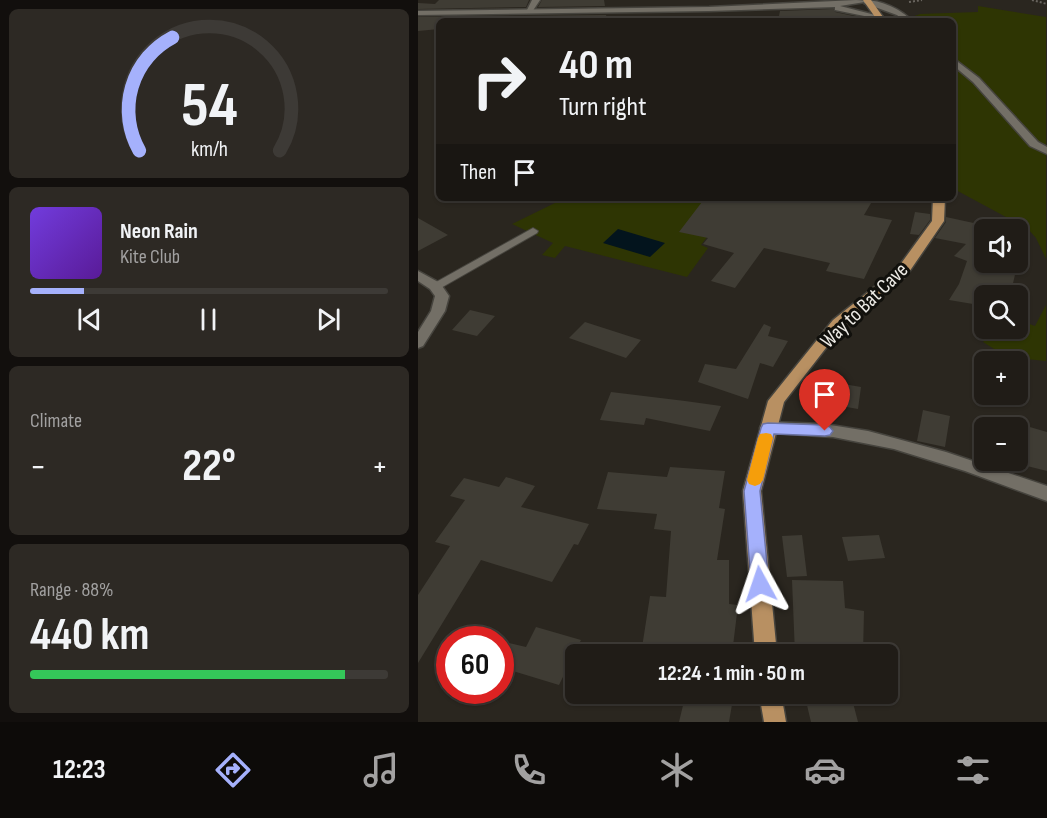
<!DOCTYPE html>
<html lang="en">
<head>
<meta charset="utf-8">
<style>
  :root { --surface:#201c17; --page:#2d2924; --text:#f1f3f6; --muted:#a2a1a1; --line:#3d3a36; --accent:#a5b1fc }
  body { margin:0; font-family:"Sofia Sans Condensed",sans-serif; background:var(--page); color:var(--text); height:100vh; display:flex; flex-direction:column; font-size:22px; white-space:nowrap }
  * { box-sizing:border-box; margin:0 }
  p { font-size:20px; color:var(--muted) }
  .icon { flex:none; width:33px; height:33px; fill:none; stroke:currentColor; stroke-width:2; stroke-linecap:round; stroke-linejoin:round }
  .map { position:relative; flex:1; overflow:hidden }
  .drawer { display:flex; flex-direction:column; gap:9px; padding:9px; background:#120f0d; width:418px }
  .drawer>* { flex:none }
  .hud { position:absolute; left:18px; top:18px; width:520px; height:183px; border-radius:9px; box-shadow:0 2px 4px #0004,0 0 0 2px var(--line); background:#201c17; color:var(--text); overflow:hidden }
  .tools { position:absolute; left:556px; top:219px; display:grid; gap:12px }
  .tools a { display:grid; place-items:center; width:54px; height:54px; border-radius:9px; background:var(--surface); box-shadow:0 2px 4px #0004,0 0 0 2px var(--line); font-size:30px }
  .speed { position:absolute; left:18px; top:626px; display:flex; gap:12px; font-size:30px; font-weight:700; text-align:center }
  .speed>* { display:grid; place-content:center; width:78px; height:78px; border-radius:50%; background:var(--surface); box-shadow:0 2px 4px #0004,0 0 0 2px var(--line); line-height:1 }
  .speed .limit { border:9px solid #d22; background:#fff; color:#111 }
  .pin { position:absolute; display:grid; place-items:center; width:51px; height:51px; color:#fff; margin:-62px -26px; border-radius:50% 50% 50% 0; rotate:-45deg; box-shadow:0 0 6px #0007 }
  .pin .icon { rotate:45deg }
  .me { position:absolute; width:66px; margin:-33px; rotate:355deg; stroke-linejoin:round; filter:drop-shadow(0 0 4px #0008) }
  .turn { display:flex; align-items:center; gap:21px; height:126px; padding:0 24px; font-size:27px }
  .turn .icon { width:78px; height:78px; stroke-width:2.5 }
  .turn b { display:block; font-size:42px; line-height:51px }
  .then { display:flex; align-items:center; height:57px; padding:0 24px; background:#0003; gap:12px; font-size:22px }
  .big { font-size:45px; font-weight:700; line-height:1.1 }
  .drawer .tile { flex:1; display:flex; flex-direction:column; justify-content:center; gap:9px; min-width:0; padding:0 21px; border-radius:9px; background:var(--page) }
  .drawer .dial { align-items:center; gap:0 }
  .dial svg { height:156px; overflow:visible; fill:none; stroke:var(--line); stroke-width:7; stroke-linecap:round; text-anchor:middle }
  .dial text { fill:var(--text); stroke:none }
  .song { display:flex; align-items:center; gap:18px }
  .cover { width:72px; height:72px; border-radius:9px; background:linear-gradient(135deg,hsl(260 70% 55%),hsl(270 70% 35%)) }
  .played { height:6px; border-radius:3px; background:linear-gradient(90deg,var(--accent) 15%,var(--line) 15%) }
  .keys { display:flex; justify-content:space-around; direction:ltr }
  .heat { display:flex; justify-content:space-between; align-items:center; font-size:33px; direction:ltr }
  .charge { height:9px; border-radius:4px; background:linear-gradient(90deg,#34c759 88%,var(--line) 0) }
  .trip { position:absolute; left:147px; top:644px; width:333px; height:60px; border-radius:9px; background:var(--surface); box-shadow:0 2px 4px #0004,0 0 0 2px var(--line); font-weight:700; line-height:60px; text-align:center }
  .dock { display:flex; height:96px; justify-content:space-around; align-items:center; background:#0d0b09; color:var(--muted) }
  .dock .icon { width:42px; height:42px }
  .dock .selected { color:var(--accent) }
  .dock b { font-size:27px; color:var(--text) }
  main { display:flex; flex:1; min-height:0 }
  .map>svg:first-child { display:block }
</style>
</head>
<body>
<main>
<section class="drawer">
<div class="tile dial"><svg viewBox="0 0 100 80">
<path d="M14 69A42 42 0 1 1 86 69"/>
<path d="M14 69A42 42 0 0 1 31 11" stroke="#a5b1fc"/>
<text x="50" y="56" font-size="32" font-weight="700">54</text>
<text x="50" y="72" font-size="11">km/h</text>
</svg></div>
<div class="tile">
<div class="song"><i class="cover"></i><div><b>Neon Rain</b><p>Kite Club</p></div></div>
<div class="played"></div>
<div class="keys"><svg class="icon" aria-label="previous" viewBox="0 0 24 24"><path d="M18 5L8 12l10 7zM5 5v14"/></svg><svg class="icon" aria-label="pause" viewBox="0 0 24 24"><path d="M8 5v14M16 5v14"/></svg><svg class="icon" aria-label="next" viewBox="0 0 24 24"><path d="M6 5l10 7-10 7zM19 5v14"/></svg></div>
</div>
<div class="tile"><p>Climate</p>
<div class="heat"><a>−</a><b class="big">22°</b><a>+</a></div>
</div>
<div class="tile"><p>Range · 88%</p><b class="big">440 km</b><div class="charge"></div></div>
</section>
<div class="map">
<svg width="629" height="722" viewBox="0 0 629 722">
  <rect width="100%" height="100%" fill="#2a261f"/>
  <path fill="#2e3503" d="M560,6L628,17V259L618,238L610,229L536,189V21H497L494,17L502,14L560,12Z
    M138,198H274L313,205L283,245L290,248L269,277L147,246L137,258L124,255L135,243L94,224L141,201Z
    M628,305V361L589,357L565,342L577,329L600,328V320L617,326Z"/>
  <path fill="#03141d" d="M200,229L247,243L232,257L185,243Z"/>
  <path fill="#3f3c34" d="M21,0H111L108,7L0,9V3L17,4Z
    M124,0H186L187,6L120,7Z
    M415,9L417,12L449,19L448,21L429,19L428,21H360L362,11Z
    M188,15L190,21H21V29L0,31V17Z
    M287,198H456L446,215L474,220L446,279L408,271L412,263L346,248L317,288L293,281L316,253L285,244L290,238L261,232Z
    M497,212L512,214V220L501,235L492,234Z
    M528,217L574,227V230H567V262H600L592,296H567V306L531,300L541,284L549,261L536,256L548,244L517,238L528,222Z
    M0,218L30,235L0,251Z
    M52,310L77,316L59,336L34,330Z
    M167,322L223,340L208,358L151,338Z
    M346,324L353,327L350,336L370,341L355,367L342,363L330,399L280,382L287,364L318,369Z
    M408,381L443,387L440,409L406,403Z
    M193,392L267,401L303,406L292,431L228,418L226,425L182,420Z
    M505,410L532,416L527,447L499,441Z
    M571,415L629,432V471L597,463L596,473L564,462L567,441V460H600V428H569Z
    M252,467L307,471L301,508L307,509L299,560H311V604L320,605L314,654H223L232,596L248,597L253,531L236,529L239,514L179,509L190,472L249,477Z
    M88,477L117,486L103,507L171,524L160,545L156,544L134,582L63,560L0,663V595L32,546L17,542L47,500L32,496L46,478L81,487Z
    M384,535L389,576L369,577L364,536Z
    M461,535L467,558L430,561L424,537Z
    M374,580L425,581L427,608L446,611L445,654H377Z
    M118,627L163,640L141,685L82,667V641L108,647Z
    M268,693H316L311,722H261Z
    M433,695L440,722H393L388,701Z"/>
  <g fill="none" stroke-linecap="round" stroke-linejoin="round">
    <defs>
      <path id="service" d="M115,228L120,231L119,233L21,289H13L11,286Z"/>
      <path id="minor" d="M114,0H122L114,12H108Z
        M0,271L22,283L31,296L27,311L5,346L0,348V332L13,311L17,296L12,289L0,281Z
        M350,422L406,424L450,431L528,452L629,486V501L547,471L476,449L415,437L344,432L342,428L344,424Z"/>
      <path id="tertiary" d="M446,0C463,0 483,9 494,21H486L479,15L446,3Z
        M536,59L561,78L620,142L629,147V154L612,146L555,82L536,66Z"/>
      <path id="secondary" d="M438,0L453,1L422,6L465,17L461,19L417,10V7L291,11L0,15V11L291,7Z"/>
      <path id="primary" d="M445,0H453L465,17V21H457V17Z
        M515,198H527L526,221L489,275L425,326L366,402L343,491L359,654H337L325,491L350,401L415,320L479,269L514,221Z
        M341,693H363L368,722H346Z"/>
    </defs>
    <use href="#service" stroke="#46443e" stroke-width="2"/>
    <use href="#minor" stroke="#46443e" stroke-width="3"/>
    <use href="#tertiary" stroke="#46443e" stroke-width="3"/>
    <use href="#secondary" stroke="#46443e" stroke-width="3"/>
    <use href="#primary" stroke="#46443e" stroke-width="3"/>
    <path stroke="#69655f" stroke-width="2" stroke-dasharray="2 2" stroke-linecap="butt" d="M614,0L629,4
      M491,2L504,0"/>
    <use href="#service" fill="#736f66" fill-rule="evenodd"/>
    <use href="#minor" fill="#736f66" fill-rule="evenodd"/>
    <use href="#tertiary" fill="#736f66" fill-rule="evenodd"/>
    <use href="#secondary" fill="#736f66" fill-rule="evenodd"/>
    <use href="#primary" fill="#b89062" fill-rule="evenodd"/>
  </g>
  <path fill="#a5b1fc" stroke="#6b73a4" stroke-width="1.5" d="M350,423L407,425L412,427L415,431L412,435L407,436L356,434L342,491L351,584L348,590L342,592L335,590L333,584L326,491L343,428L345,424Z"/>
  <path fill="#f59e0b" d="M348,433L353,434L355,438L345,480L342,484L337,486L331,484L329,480L340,438L342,434Z"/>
  <g text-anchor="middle" stroke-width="6" stroke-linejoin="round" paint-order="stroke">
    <g font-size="21" fill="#eceae5" stroke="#11100c">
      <text transform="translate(446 305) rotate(-44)" y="7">Way to Bat Cave</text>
    </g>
  </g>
</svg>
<div class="tools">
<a><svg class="icon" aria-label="sound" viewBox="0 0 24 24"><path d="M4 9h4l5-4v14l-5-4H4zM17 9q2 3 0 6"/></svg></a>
<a><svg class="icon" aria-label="search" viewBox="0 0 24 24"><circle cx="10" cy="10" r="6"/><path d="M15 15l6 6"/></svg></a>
<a>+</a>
<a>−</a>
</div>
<div class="speed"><div class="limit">60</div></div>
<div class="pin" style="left:407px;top:431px;background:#d93025"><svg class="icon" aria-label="arrive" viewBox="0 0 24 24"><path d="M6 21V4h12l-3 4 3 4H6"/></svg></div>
<svg class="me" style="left:342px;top:584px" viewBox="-20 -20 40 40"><path d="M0-17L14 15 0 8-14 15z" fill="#a5b1fc" stroke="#fff" stroke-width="4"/></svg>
<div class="trip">12:24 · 1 min · 50 m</div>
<div class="hud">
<div class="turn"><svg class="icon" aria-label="right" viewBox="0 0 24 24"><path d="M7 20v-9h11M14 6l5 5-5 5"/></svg><div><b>40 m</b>Turn right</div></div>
<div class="then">Then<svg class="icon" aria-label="arrive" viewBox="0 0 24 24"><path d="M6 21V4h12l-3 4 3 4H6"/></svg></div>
</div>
</div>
</main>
<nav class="dock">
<b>12:23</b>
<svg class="icon selected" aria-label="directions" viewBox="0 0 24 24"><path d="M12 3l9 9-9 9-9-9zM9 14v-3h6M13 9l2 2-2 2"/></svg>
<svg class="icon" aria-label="music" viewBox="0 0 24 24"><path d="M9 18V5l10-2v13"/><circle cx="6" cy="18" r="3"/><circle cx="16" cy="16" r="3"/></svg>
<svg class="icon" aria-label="phone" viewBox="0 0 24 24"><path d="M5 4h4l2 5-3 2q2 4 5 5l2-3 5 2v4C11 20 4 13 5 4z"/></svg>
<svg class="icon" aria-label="climate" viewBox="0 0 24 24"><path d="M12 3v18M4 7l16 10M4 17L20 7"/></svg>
<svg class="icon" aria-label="car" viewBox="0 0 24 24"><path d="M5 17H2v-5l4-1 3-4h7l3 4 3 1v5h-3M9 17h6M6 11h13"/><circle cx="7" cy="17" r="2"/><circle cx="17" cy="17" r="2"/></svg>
<svg class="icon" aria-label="filters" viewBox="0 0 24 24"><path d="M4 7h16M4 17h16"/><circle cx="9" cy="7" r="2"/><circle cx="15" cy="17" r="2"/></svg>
</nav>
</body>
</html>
